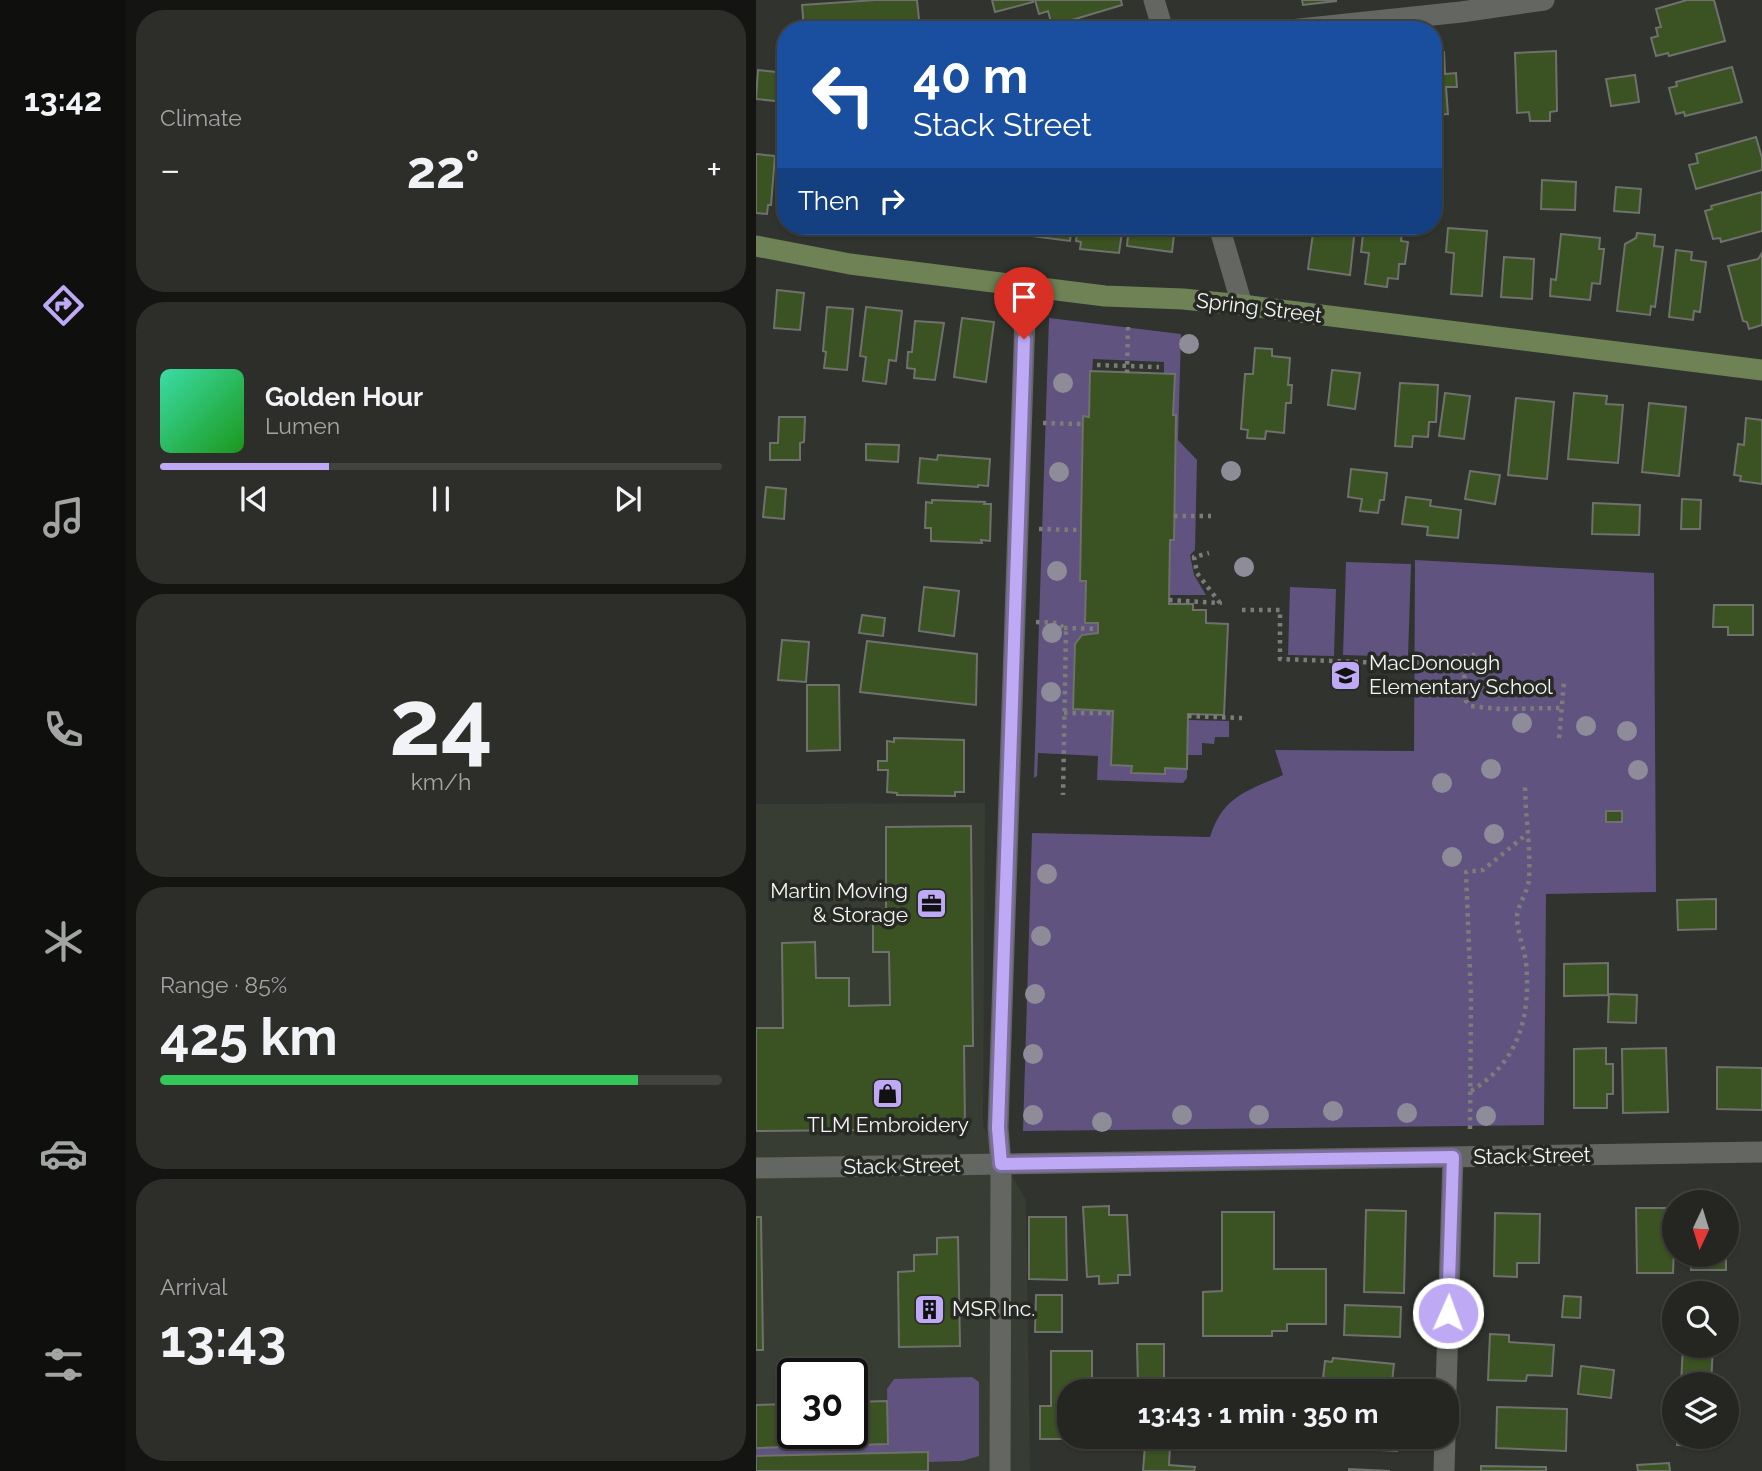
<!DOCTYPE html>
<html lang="en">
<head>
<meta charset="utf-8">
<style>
  :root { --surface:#252622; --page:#2d2e2a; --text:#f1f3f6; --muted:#a3a5a5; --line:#424340; --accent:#bea9f4 }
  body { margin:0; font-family:Raleway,sans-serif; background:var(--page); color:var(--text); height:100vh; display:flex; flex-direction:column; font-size:26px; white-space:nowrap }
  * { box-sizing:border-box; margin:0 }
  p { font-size:23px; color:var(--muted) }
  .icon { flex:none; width:38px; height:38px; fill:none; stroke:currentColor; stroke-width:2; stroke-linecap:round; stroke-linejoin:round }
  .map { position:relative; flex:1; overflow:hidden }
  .sheet { display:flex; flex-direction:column; gap:10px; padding:10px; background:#141513; width:630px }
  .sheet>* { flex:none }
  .guide { position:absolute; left:21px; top:21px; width:665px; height:214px; border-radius:28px; box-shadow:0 2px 5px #0004,0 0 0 2px var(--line); background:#1a4fa0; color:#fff; overflow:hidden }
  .needle { width:46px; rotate:184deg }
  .fabs { position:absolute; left:906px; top:1190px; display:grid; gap:14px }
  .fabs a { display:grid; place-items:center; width:77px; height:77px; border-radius:50%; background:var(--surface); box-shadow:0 2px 5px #0004,0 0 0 2px var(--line); font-size:35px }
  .speed { position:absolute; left:21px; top:1358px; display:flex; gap:14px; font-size:35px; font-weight:700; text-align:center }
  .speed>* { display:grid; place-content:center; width:91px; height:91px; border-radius:50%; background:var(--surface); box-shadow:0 2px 5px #0004,0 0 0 2px var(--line); line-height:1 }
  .speed .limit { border:4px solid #111; border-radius:10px; background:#fff; color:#111 }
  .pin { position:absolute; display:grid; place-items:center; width:60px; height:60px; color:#fff; margin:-72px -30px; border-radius:50% 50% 50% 0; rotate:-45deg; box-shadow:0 0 7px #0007 }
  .pin .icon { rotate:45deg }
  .me { position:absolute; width:77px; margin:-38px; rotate:2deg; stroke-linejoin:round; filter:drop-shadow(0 0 5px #0008) }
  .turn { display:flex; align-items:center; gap:24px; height:147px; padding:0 21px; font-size:32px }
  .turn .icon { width:91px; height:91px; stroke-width:2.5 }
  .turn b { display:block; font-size:49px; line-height:60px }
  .then { display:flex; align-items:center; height:66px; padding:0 21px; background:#0003; gap:14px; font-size:26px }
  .big { font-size:52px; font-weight:700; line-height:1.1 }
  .sheet .widget { flex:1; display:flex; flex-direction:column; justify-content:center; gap:10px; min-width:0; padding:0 24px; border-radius:28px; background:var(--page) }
  .sheet .dial { align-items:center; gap:0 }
  .dial b { font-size:91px; line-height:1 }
  .song { display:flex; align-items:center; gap:21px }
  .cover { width:84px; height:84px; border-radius:10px; background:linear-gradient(135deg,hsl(160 70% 55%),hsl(120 70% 35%)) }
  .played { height:7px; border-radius:4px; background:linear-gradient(90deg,var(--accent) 30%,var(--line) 30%) }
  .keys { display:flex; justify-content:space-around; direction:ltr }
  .heat { display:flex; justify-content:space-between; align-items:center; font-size:38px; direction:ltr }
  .charge { height:10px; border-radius:5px; background:linear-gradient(90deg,#34c759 85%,var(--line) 0) }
  .trip { position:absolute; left:301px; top:1379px; width:402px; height:70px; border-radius:28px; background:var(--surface); box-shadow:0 2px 5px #0004,0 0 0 2px var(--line); font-weight:700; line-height:70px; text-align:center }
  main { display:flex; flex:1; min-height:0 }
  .tabs { display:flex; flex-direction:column; width:126px; justify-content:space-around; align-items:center; background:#0f0f0e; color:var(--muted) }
  .tabs .icon { width:49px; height:49px }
  .tabs .on { color:var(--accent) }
  .tabs b { font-size:32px; color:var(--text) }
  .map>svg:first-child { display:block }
</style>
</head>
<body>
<main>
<nav class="tabs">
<b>13:42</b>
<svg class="icon on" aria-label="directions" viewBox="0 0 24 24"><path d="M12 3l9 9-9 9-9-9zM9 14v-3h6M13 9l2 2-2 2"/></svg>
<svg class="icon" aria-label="music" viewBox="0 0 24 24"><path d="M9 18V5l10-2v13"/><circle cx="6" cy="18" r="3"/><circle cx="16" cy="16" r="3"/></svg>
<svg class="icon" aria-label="phone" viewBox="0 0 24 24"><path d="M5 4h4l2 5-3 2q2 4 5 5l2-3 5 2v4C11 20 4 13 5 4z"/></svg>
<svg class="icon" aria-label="climate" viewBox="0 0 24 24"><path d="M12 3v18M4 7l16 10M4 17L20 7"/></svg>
<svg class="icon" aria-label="car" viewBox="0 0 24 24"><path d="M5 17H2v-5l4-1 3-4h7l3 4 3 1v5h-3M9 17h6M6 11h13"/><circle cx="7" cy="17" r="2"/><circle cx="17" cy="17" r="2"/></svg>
<svg class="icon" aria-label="filters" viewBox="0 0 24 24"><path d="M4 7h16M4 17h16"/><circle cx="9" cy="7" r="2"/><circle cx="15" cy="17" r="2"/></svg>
</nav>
<section class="sheet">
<div class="widget"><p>Climate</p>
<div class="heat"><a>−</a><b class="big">22°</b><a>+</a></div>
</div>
<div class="widget">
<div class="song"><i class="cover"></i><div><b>Golden Hour</b><p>Lumen</p></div></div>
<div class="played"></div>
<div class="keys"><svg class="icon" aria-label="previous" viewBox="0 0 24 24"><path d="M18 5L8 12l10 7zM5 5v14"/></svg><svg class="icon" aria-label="pause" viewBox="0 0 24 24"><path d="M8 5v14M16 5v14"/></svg><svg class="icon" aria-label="next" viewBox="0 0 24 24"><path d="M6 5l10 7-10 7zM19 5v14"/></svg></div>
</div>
<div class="widget dial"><b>24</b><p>km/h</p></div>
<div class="widget"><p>Range · 85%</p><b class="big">425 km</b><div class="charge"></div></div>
<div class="widget"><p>Arrival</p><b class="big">13:43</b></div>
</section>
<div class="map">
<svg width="1006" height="1471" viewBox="0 0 1006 1471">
  <rect width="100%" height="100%" fill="#31332e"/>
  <path fill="#383d33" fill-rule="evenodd" d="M229,803L227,1126L270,1200L274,1471H0V804ZM37,1374H96V1433H37Z"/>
  <path fill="#60537f" d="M293,318L425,334L422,440L441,460L439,550L434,555L438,575L450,595H413L414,540L418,539L420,416L417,415L418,374L408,373V362L337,359L333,417H327L324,581H330L329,623H342V633L326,635L321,641L317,709L357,711L355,765L376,766V773L408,774L409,768L431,769V778L427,783L341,780L342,756L282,753L281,776L278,778Z
    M659,560L898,573L900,892L790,894L788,1125L267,1131L276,833L454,837C467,796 491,791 527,775L519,750L658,751Z
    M590,562L655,564L652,657L587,655Z
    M534,587L580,589L578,656L532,655Z
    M432,720L473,721V737H459L458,744L446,743V755H431Z
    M216,1377L223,1382V1456L206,1461L172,1462L171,1452L0,1456V1448L132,1444L131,1389L138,1379Z"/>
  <path fill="#3b5222" stroke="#6f716c" stroke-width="2" d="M120,0H161L164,29L48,30L46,5Z
    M236,0H277V2L239,12Z
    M279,0H365L366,5L296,26L292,11L283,14Z
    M546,0H580V1L547,5Z
    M931,0H958L969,41L913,56L912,53L900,56L895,38L902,36L900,28L905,27L900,9Z
    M800,51L801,111L794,112V121H774L773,112L761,113L759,53Z
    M688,52L689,74L700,73L701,87H690L692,114L677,115V53Z
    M976,67L986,102L929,116L928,112L920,114L913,88L921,86L920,82Z
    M2,70L30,73L29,102L0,99Z
    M879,75L883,102L855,106L850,79Z
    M1000,137L1006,158V170L940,189L933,165L942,163L940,154Z
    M0,154L19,156L15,205H12L11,214L0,213Z
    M677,164H681L678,192H677Z
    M786,180L820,182L819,210L785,209Z
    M860,187L885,189L883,213L858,211Z
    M1006,192V231L965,242L964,238L957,239L949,211L956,209L955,206Z
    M218,226H261L260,233L218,228Z
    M268,226H316L314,241L267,235Z
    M322,226H367L363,253L324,249L325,242L320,241Z
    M373,226H419L416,252L371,246Z
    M558,226L599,228L594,275L552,269Z
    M608,226H647L645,241L652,242L649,264H643L642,279L632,278L631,287L609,284L613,253L605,252Z
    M692,228L731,231L726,296L695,294L698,253L690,252Z
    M881,233L899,235L898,246L907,247L899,307L895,306L894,315L861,311L869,244L880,238Z
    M805,234L844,238L843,249H848L844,284L836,283L834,300L794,296L795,279L800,280Z
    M920,250L936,252L935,260L950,262L944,312L938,311L937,320L913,317Z
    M1006,253V325L993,329L991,322L987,321L972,266L1002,259Z
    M748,257L778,259L776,299L745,297Z
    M21,290L48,293L44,330L18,328Z
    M71,307L97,309L91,370L68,368L70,352L67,351Z
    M110,307L146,311L140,361L133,360L130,384L107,381L110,357L104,356Z
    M206,318L238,322L230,382L198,377Z
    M159,321L188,323L179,380L158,378L159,369L151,368L152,352H156Z
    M499,348L516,349V356L534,358L532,385H536L535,403H530L528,433L510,431L509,439L491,438L492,430L485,429L489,374H497Z
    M576,370L604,373L599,409L572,405Z
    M334,371L419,374L417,415H420L418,540H414L413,604H437V610H450V623L472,624L468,715L432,714L431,769L409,768V774L375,773L376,766L355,765L357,711L317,709L319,644L326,635L342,633V623H329L330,581H324L327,416L333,417Z
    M644,383L682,385L680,422H673L672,437L657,436L656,447L639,446Z
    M689,393L714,396L708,439L683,436Z
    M818,393L851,396L850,404L867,405L862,463L812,459Z
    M760,398L798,402L791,479L752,475Z
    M893,403L930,407L923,476L886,472Z
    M23,417H49L48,442L44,443V460H14V443H22Z
    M990,418L1006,420V484L984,481L985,476L978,475L982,444L988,445Z
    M110,444L143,445L142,462L110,460Z
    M182,455L234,459L232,486L222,485V487L162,483L164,458L181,460Z
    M595,469L631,473L628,500H624L622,513L604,511L606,499L592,497Z
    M714,471L744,475L739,504L709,499Z
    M10,487L30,489L28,519L7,517Z
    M650,497L675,500L674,506L705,510L702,538L671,535L672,527L646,524Z
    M926,499L945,500L944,529H925Z
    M176,500L229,502L228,504H235L234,541L225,540L226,543L175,541V528H169L170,502L176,503Z
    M837,503L884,505L883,535L836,534Z
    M168,587L203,591L198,636L163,631Z
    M958,605H997V635H972V627H957Z
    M106,615L129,618L127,636L103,633Z
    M26,640L53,642L50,682L22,680Z
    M111,641L221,654L220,705L104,692Z
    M51,685H83L84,750L51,751Z
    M138,738L208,740V792H199V796L141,795V793L131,792L132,770H122V761H131V741L138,742Z
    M850,811H866V822H850Z
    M215,826L217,1046H208L209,1129L0,1131V1028H27L26,943L59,942L60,978H93V1006L134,1005L133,952H117V913H130V827Z
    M960,899V929L922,930L921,900Z
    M852,963V995L808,996V964Z
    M853,994L881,995L880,1023L852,1022Z
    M850,1048V1064H857V1094H851V1108H818V1049Z
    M910,1048L912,1112L867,1113L866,1049Z
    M961,1067L1006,1068V1110L961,1109Z
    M353,1206V1215H371L374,1275H362V1283L343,1284V1276L331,1277L327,1207Z
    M880,1208H917V1225H919L917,1273H881Z
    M610,1210L650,1211L648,1293L608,1292Z
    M466,1212H518V1269H570V1324H531V1331H516V1336H447V1292L466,1291Z
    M739,1213L784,1214L783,1263H761V1277L738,1276Z
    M0,1217H5L7,1350H0Z
    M273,1217H310L311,1280L273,1279Z
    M202,1237L204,1346L143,1347L142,1272L158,1271V1255L181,1254V1238Z
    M935,1255H970V1270H935Z
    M280,1295H306V1332H279Z
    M808,1296L825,1297L824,1318L806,1317Z
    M589,1305L645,1307L644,1337L588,1335Z
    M734,1334L753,1335V1342L798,1345L796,1376L771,1375L770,1381L732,1380Z
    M381,1344H408V1385H382Z
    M927,1346H957L955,1384H925Z
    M295,1351H336V1391H313V1437H346V1439H284V1406H295Z
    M577,1358L638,1364L635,1391H574L576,1380L567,1379L569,1361L576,1362Z
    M825,1366L858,1370L855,1398L822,1394Z
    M131,1401L132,1444L0,1448V1405L37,1404V1433H96V1402Z
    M741,1407L811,1409L810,1451L740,1448Z
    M570,1437H641V1451L570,1447Z
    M922,1437H952V1447L921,1445Z
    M389,1445L414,1447L413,1465L439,1467L438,1471H387Z
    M172,1452V1471H0V1456Z
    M913,1463L914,1471H882L881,1465Z
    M725,1466L790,1467V1471H725Z
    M593,1469L634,1471H593Z"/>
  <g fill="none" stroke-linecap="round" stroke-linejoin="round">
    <path stroke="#7b7d78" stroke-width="4.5" stroke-dasharray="3.5 5" stroke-linecap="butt" d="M341,365L403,367
      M371,373L372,326
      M287,423L327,424
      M418,516H455
      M283,529L325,530
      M413,600L464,603L441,573L438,557L453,553
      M486,610H524V659L682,665L705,657L723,654
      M280,622L303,623L310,631L307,795
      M308,628L342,629
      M702,659L708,671L710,701L714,706L744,709L805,708
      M308,713H357
      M432,716L486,718
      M803,738L808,682
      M715,1091C763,1062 775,1016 770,962C768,948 762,934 761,920C760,906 772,893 773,879C775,848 769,815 769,783
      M714,1129L715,997L710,872L727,870L771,834"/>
    <path stroke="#646761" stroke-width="21" d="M398,0L407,30
      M534,30L705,12L788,0
      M463,226L486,305
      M0,1168L1006,1152
      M690,1391L697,1157
      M244,1471L245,1164L242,1128L270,286
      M688,1471L689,1437"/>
    <path stroke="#6e8256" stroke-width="21" d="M0,246L94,264L349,296L427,299L486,305L1006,370"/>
  </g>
  <g fill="#8f8c9a">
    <circle cx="433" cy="344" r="10"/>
    <circle cx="307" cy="383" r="10"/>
    <circle cx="475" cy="471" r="10"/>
    <circle cx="303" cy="472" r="10"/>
    <circle cx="488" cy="567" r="10"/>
    <circle cx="301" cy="571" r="10"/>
    <circle cx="296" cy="633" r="10"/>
    <circle cx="295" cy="692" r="10"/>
    <circle cx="766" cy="723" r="10"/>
    <circle cx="830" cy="726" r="10"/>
    <circle cx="871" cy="731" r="10"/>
    <circle cx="735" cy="769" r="10"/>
    <circle cx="882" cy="770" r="10"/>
    <circle cx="686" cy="783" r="10"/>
    <circle cx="738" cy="834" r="10"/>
    <circle cx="696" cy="857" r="10"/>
    <circle cx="291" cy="874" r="10"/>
    <circle cx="285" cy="936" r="10"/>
    <circle cx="279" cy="994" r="10"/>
    <circle cx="277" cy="1054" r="10"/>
    <circle cx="577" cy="1111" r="10"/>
    <circle cx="651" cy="1113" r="10"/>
    <circle cx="277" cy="1115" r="10"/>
    <circle cx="426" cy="1115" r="10"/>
    <circle cx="503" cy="1115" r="10"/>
    <circle cx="730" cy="1116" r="10"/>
    <circle cx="346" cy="1122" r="10"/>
  </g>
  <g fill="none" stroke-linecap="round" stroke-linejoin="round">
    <defs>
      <path id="route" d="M268,339L242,1128L245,1164L697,1157L692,1313"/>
    </defs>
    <use href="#route" stroke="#7c6e9f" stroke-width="18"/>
    <use href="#route" stroke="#bea9f4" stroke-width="12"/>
  </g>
  <defs>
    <symbol id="school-square" viewBox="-11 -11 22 22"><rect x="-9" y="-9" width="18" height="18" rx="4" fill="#bea9f4" stroke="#272925"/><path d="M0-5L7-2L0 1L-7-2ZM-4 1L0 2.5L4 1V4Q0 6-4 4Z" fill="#111"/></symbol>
    <symbol id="office-square" viewBox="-11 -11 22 22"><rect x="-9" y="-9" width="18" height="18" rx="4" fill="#bea9f4" stroke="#272925"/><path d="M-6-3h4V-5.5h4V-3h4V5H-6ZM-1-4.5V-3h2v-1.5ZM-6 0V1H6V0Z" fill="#111"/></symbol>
    <symbol id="shop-square" viewBox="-11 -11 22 22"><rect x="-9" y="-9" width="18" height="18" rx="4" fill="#bea9f4" stroke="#272925"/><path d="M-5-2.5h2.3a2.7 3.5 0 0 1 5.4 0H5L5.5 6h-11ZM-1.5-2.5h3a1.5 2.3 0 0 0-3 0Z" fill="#111"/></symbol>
    <symbol id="building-square" viewBox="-11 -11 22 22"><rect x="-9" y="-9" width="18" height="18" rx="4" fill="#bea9f4" stroke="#272925"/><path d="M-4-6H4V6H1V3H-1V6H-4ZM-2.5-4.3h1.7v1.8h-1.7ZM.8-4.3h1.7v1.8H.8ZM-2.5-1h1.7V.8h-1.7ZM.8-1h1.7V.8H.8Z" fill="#111"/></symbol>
  </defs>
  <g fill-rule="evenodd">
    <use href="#school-square" x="572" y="658" width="35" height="35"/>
    <use href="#office-square" x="158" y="886" width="35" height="35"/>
    <use href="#shop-square" x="114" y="1076" width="35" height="35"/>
    <use href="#building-square" x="156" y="1292" width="35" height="35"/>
  </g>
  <g text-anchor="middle" stroke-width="7" stroke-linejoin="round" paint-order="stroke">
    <g font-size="21" fill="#f4f5f2" stroke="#272925">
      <text transform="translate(503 308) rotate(7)" y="7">Spring Street</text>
      <text transform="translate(776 1156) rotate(-1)" y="7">Stack Street</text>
      <text transform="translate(146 1166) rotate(-1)" y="7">Stack Street</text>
    </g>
    <g font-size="21" fill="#f4f5f2" stroke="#272925" text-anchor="start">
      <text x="613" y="670">MacDonough<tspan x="613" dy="24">Elementary School</tspan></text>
      <text x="152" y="898" text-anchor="end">Martin Moving<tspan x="152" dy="24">&amp; Storage</tspan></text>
      <text x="132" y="1132" text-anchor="middle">TLM Embroidery</text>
      <text x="196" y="1316">MSR Inc.</text>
    </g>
  </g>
</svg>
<div class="fabs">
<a><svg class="needle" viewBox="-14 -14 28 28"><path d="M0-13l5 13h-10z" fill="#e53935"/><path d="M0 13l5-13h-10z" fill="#a3a5a5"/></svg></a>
<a><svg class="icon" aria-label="search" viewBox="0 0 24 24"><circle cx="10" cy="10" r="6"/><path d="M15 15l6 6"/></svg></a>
<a><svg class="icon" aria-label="layers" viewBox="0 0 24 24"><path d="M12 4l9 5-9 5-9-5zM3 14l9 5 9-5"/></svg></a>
</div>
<div class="speed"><div class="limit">30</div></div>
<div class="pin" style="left:268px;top:339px;background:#d93025"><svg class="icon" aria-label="arrive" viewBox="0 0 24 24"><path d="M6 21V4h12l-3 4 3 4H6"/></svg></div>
<svg class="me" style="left:692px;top:1313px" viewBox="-20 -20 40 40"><circle r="17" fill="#bea9f4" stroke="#fff" stroke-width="3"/><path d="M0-11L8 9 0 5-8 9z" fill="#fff"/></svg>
<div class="trip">13:43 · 1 min · 350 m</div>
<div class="guide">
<div class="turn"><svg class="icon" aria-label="left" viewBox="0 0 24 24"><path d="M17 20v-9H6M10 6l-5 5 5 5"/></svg><div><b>40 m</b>Stack Street</div></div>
<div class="then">Then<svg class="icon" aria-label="right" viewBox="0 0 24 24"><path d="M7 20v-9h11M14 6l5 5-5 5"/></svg></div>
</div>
</div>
</main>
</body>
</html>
